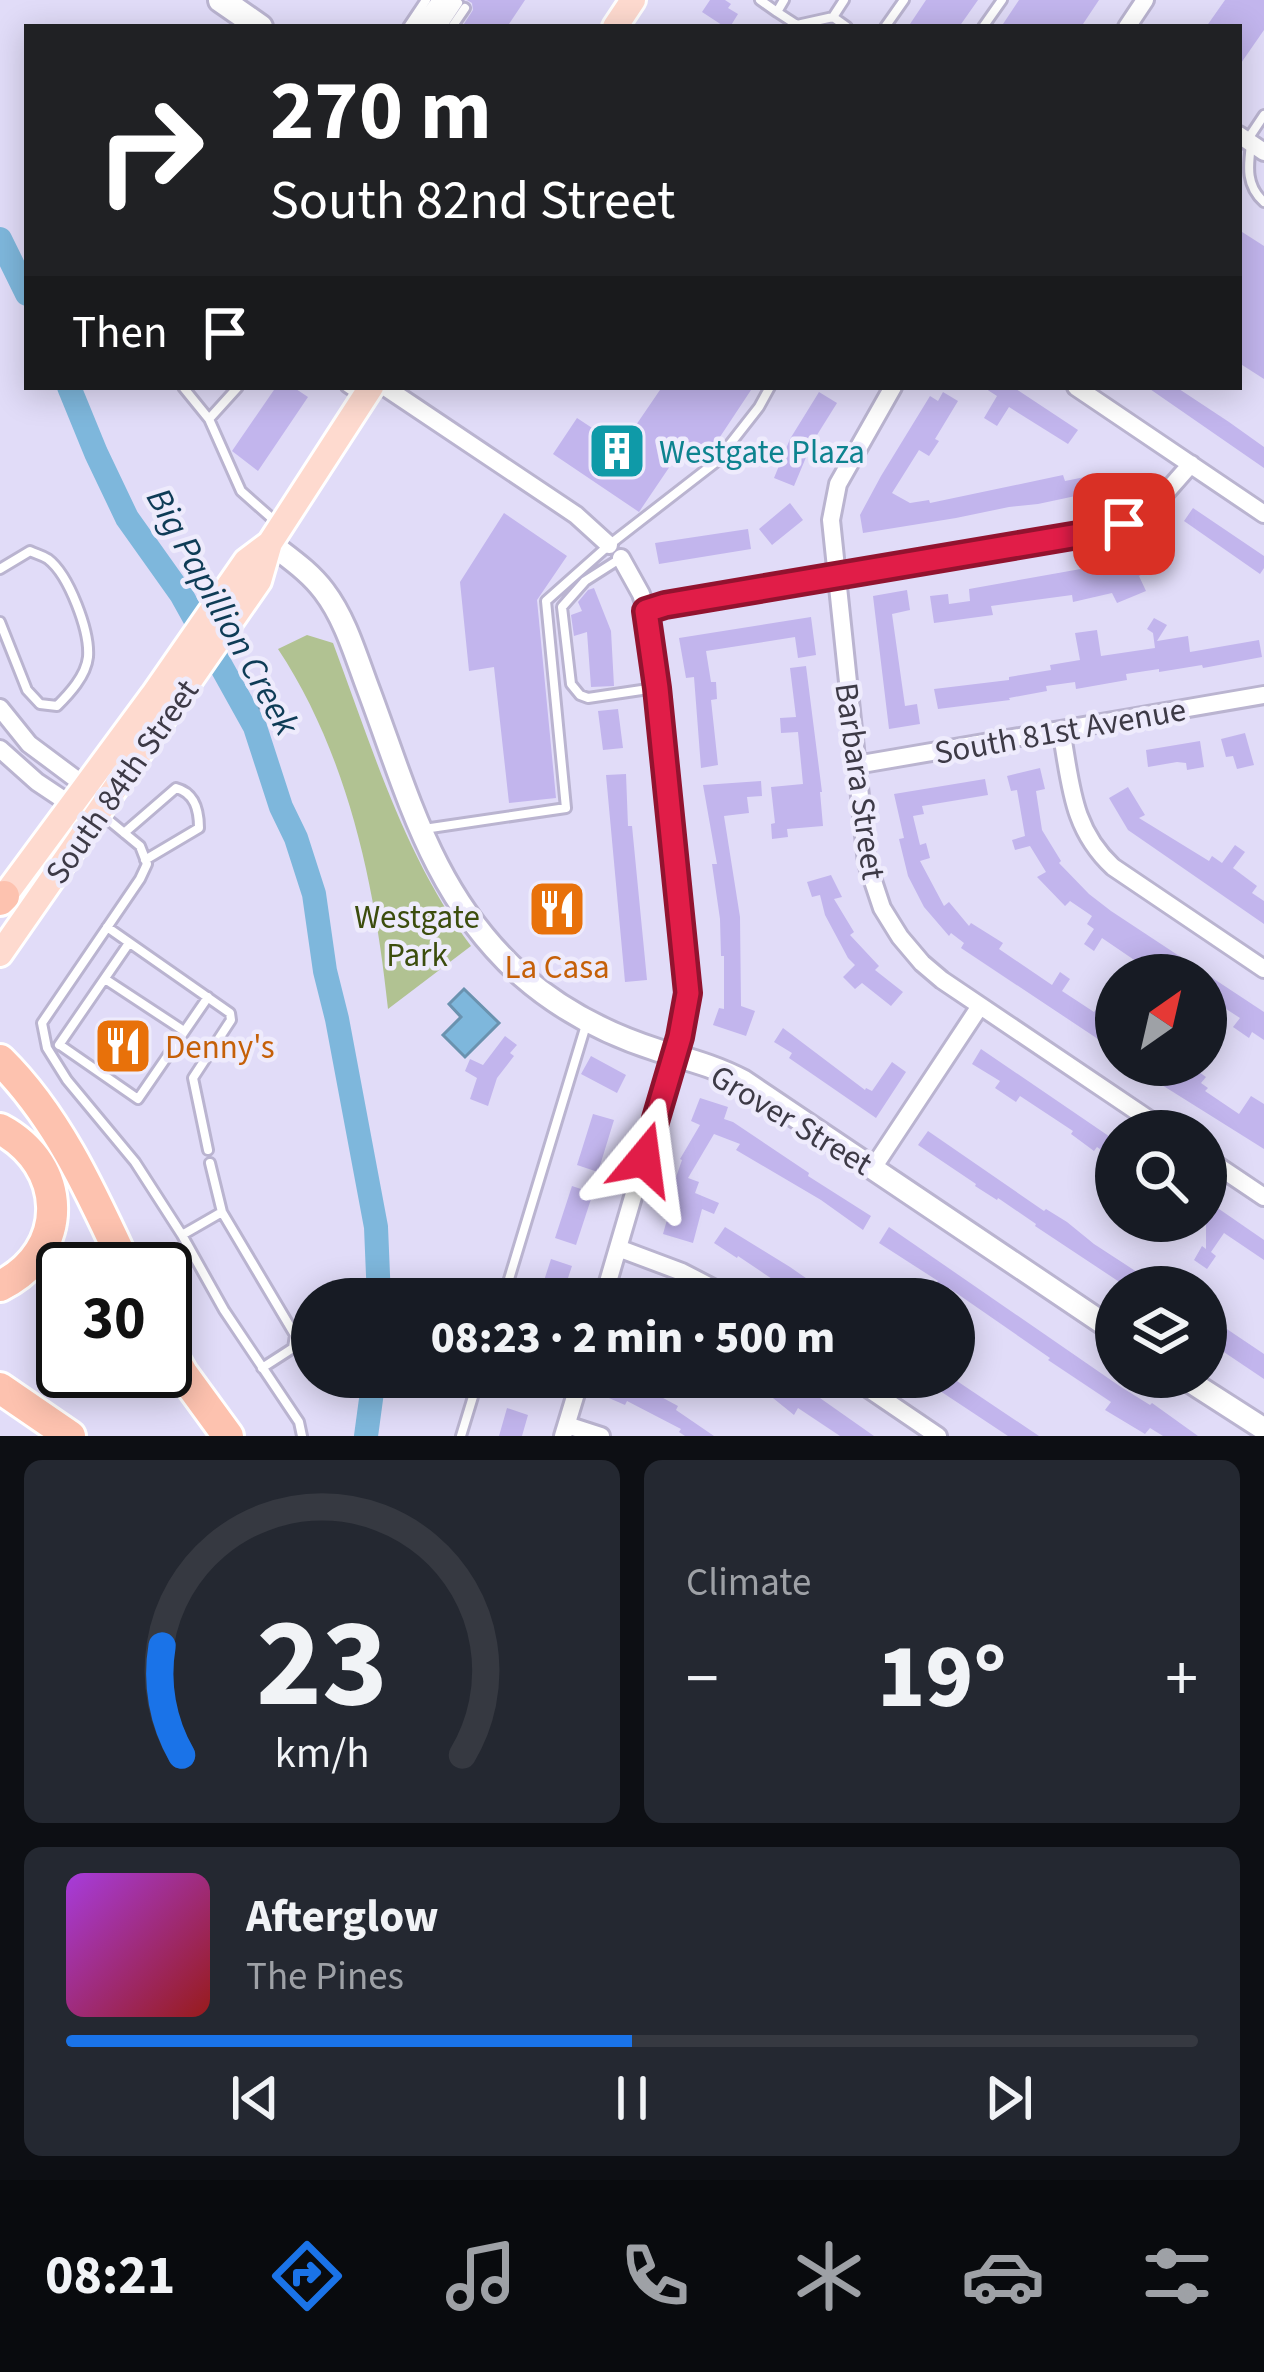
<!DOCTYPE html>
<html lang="en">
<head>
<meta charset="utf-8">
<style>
  :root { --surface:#171b24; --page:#242831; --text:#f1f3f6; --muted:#9ea1a6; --line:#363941; --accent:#1a73e8 }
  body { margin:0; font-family:"Source Sans 3",sans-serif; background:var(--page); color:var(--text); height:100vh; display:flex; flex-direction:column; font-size:45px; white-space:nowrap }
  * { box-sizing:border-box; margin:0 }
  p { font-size:39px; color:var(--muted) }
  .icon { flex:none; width:66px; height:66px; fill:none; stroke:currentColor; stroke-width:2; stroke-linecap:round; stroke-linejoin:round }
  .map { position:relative; height:1436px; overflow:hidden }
  .panel { display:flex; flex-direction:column; gap:24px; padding:24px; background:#0d0f14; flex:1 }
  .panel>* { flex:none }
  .top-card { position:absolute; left:24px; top:24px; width:1218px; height:366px; border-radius:0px; box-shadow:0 6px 30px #0003; background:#202124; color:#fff; overflow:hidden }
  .needle { width:78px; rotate:34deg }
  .buttons { position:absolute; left:1095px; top:954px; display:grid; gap:24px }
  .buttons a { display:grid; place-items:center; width:132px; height:132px; border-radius:50%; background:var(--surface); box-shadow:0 6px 30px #0003; font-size:60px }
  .speed { position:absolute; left:36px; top:1242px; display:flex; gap:24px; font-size:60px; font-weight:700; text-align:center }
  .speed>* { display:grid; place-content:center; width:156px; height:156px; border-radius:50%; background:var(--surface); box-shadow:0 6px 30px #0003; line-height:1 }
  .speed .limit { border:6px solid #111; border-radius:18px; background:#fff; color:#111 }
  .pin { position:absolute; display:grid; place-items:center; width:102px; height:102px; color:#fff; margin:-51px; border-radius:24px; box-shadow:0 6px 18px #0006 }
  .me { position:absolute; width:132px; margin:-66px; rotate:16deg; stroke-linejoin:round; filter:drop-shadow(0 0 9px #0008) }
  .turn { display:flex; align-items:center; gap:42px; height:252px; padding:0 48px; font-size:54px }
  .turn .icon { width:156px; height:156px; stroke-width:2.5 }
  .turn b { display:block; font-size:84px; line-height:102px }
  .then { display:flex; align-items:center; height:114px; padding:0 48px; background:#0003; gap:24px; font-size:45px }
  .big { font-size:90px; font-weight:800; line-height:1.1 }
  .panel .card { flex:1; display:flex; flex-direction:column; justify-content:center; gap:18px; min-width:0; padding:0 42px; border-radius:18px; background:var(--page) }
  .panel .dial { align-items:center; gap:0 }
  .dial svg { height:312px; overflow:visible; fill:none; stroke:var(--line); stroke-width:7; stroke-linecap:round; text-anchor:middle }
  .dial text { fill:var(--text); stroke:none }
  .song { display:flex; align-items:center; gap:36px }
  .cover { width:144px; height:144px; border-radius:18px; background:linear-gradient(135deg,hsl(280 70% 55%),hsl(0 70% 35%)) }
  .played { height:12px; border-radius:6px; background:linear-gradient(90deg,var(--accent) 50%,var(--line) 50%) }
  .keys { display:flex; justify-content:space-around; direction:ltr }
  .heat { display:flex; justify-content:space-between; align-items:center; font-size:66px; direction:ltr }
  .panel .tiles { flex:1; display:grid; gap:24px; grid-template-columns:1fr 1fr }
  .card:last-child { grid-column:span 2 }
  .trip { position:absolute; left:291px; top:1278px; width:684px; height:120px; border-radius:60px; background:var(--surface); box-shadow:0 6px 30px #0003; font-weight:800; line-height:120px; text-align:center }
  .dock { display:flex; height:192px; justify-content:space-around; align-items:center; background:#090b0e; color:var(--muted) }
  .dock .icon { width:84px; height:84px }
  .dock .active { color:var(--accent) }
  .dock b { font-size:54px; color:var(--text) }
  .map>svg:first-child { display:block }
</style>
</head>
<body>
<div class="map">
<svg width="1264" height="1436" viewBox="0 0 1264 1436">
  <rect width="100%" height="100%" fill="#e1dcf8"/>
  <path fill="#b1c292" d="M307,635L333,643C372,747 404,856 471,946L388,1009C375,885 348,755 278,649Z"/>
  <path fill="#7eb7dc" stroke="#6a92af" stroke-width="3" d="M464,989L499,1023L465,1057L443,1035L461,1017L449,1004Z"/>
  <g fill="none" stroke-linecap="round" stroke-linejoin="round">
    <path stroke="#6a92af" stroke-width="4.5" d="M255,727L260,689"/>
    <path stroke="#7eb7dc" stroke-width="24" d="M0,239L27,294
      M69,387L96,453L127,518L181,594L255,727L281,807L296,838L314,894L325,971L337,1019L376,1227L379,1299
      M366,1436L374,1377"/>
  </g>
  <path fill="#c2b5ed" d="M467,0H525L507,27H462L473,10L472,3Z
    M710,0H725L731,4L728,8L738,14L730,27H725L702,12Z
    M926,0H978L959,27H908Z
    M1019,0H1099L1081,27H1001Z
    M1225,0H1264V30L1239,66V27H1206Z
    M1239,230L1264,246V379L1239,363Z
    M276,387H293L308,397L258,471L232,451Z
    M662,387H753L708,455L687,441L639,512L553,454L577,418L621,447Z
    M983,387H1013L1078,430L1068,444L1009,407L997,426L984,418L997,396Z
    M1147,387H1176L1229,422L1264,447V468Z
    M819,392L837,403L812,443L794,486L774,478L790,439Z
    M943,392L958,401L935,439L939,441L929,456L919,450L892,493L910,503L929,500L930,503L1063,475L1065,481L1095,475L1099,491L1038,504L1009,507L956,518L863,533L860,515L881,476L930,396L938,401Z
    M790,503L803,520L772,545L759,529Z
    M1193,508L1264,556V568L1260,574L1184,521Z
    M504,513L567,556L537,600L556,798L509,803L494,667L469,671L460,582Z
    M748,529L751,549L659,564L655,543Z
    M1161,543L1170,559L1139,576L1146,591L1117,603L1112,593L1073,602L1072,595L991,606L993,615L934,623L930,596L948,594L949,604L970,601L969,589L1092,567L1093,572L1125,559L1126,562Z
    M594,588L611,631L614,686L591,687L587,632L574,636L571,615L582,611L578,602L588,590Z
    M907,590L910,610L892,614L905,706L917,704L920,724L889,729L873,596Z
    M811,617L816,655L798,658L795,637L706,651L711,682H716L717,699L711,700L718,765L701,768L694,677L686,678L679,638Z
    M1154,618L1167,625L1157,641L1188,636L1190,652L1259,640L1262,657L1203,668L1202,665L1159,672V669L1126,674L1127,680L1076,689L1075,682L1046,686L1047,691L1009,698L1010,700L938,709L934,689L1009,680V677L1051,670L1050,665L1080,660L1075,633L1097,630L1101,656L1155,648L1153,633L1147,629Z
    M806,666L822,792H820L823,826L787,829L788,837L772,839L771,824L775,823L771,787L803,784L798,732L781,733L780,718L796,717L790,668Z
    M618,709L623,748L603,750L598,711Z
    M1245,733L1254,765L1237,769L1233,756L1226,757L1221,739Z
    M1200,741L1204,767L1187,770L1186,763L1177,762L1148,767L1146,750Z
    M1040,768L1045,789L1036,791L1042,830L1061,861L1059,863L1089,894L1111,911L1264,1012V1040L1252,1032L1249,1038L1233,1027L1240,1018L1206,996V975H1174L1150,960L1146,968L1102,938L1094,951L1084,944L1094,929L1087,924L1092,916L1070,901L1065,906L1037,877L1046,872L1030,846L1015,850L1012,840L1025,836L1017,790L1011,791L1007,776Z
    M626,774L628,826H632L647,980L625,982L606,775Z
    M985,779L988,795L922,806L924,814L913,816L920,845L926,843L930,858L920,861L944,906L949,902L969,926L971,923L1003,943L999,949L1052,985L1060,972L1070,979L1062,991L1094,1012L1099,1005L1116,1016V1051L961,948L964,943L951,933L949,936L924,907L908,876L899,839L904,838L894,794Z
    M761,781L762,796L747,797L749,813L724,816L740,917L741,1006L755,1011L746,1036L713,1025L719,1008L724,1009V956H721L720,919L712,864H717L703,785Z
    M1128,787L1145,815L1139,818L1209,861L1212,856L1222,863L1235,845L1245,852L1233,868L1257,886L1252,893L1264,901V924L1128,830L1109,798Z
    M831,875L842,897L834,899L854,932L850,935L879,966L875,970L903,992L891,1006L862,983L855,989L843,977L855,965L848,958L825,915L820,895L812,897L807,882Z
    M560,887L578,909L568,917L569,930L540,922L531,915L538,906L530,897L535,890Z
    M783,1028L865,1090L866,1088L872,1091L892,1062L906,1072L876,1118L789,1058L792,1053L774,1042Z
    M505,1036L517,1045L510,1053L514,1056L497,1078L488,1106L470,1099L477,1078L465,1071L470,1059L483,1065Z
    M981,1049L1116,1141V1160L1097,1147L1094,1151L1071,1134L1073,1131L1020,1096L1016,1102L995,1088L1000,1081L972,1064Z
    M591,1056L626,1075L617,1093L581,1074Z
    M1130,1065H1189L1206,1077L1201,1083L1208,1088L1205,1091L1239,1114L1251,1096L1264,1104V1149Z
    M700,1098L728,1107L724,1119L733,1122L809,1173L808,1176L871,1216L863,1230L821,1200L736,1150L740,1144L714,1134L688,1178L699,1182L695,1193L719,1203L714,1214L702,1209L693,1243L663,1234L672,1202L668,1200L682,1160L680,1159L700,1125L691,1121Z
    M593,1114L614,1120L598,1172L577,1165Z
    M928,1131L1044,1211L1046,1209L1067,1222L1094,1244L1160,1287H1127L1035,1226L1036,1224L998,1198L997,1200L975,1186L976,1184L918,1145Z
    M572,1186L593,1193L576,1245L555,1238Z
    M1206,1200L1264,1240V1260L1224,1233L1211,1252L1216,1256L1207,1269L1194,1260L1202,1246L1206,1249Z
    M725,1227L790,1267L836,1299H802L738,1256L737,1258L714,1243Z
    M889,1227L1121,1387L1150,1405L1152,1403L1198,1436H1163L1150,1428L1145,1434L1105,1410L1111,1402L1048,1360L1050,1358L949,1288L945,1293L934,1286L938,1281L879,1243Z
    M551,1259L572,1266L561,1299H538Z
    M1206,1315L1264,1354V1379L1206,1340Z
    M610,1377L650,1395L652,1392L678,1406L676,1410L714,1436H685L679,1432L681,1429L627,1401L625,1405L602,1395Z
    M754,1377H784L798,1387L800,1384L874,1436H840L798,1408L794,1415L768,1394L772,1389Z
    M919,1377H951L1039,1436H1008Z
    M507,1408L528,1415L522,1436H499Z"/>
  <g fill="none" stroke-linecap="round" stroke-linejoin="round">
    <defs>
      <path id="service" d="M760,0L777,12L784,0
        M777,12L797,25L833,17L844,0
        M833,17L847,27
        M408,27L426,0
        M417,27L436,0
        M426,27L444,0
        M433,27L451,0
        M442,27L458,3
        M452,27L465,8
        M885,27L904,0
        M983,27L1002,0
        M1248,139L1264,115
        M1251,145C1248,167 1246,186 1264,202
        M183,387L209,419L241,491L276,522
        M346,387L362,398
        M209,419L238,387
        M618,560L585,581L562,607L571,684L580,695L588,698L655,688
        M0,569L30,551C36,554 42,555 48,559C69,575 90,631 88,657C86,676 69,694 57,706L40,704L27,690L0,622
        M100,813L140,846L147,864L140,879L42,1023L47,1048L67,1080L135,1162L182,1235L224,1310L299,1422L302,1436
        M424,829L566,808L546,601L609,545L716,462L759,407L770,387
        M124,833L176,788C195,793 199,810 199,828L145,860
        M107,927L230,1013L231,1020L193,1078L208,1150
        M105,979L184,1031
        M59,1045L129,943
        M60,1045L138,1099L208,997
        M210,1163L222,1212L295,1335L293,1348L262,1368
        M182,1235L222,1212
        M503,1299L586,1025
        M461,1436L479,1377"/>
      <path id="minor" d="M1127,27L1145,0
        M1239,135L1264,152
        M385,387L576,515L609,545
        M893,387L838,484L831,520L867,863L882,908L900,937L922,963L942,980L1166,1131
        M1076,387L1264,514
        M646,611L1115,528L1154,506L1191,464
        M0,708L29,744L92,791
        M1061,730C1071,783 1071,828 1113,867L1264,969
        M0,749L37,782L79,810
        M856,765L1264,695
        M1206,1158L1264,1197
        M873,1168L980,1006
        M618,1248L682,1272L734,1299
        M603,1299L680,1037L688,993L650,622L641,594L621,558
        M851,1377L938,1436
        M567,1425L601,1436
        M563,1436L581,1377"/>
      <path id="tertiary" d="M270,543C289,558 309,571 324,591C346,620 356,657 369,691C409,798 433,896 522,976C562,1011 607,1034 657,1050C686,1059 715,1066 743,1081L1116,1332
        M1183,1377L1264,1429"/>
      <path id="secondary" d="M221,0L260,27"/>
      <path id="primary" d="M615,27L633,0
        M0,902L153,695L246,561L270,543
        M0,954L259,581L270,543L371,387"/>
      <path id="motorway" d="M0,900L4,896
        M0,1060C58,1117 93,1196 127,1269
        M0,1129C68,1165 71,1251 0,1286
        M165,1343L182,1373L228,1436
        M0,1388L70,1436"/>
    </defs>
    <use href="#service" stroke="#bab4d0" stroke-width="14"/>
    <use href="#minor" stroke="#bab4d0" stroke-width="22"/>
    <use href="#tertiary" stroke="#bab4d0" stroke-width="27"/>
    <use href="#secondary" stroke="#bab4d0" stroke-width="30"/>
    <use href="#primary" stroke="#fff" stroke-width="30"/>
    <use href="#motorway" stroke="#fff" stroke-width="36"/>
    <use href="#service" stroke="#fff" stroke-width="8"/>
    <use href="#minor" stroke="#fff" stroke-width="16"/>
    <use href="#tertiary" stroke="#fff" stroke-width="21"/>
    <use href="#secondary" stroke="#fff" stroke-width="24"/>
    <use href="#primary" stroke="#fedacf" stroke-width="24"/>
    <use href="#motorway" stroke="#fdc2af" stroke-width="30"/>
  </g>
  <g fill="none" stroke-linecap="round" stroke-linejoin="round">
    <defs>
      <path id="route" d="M644,1159L680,1037L688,993L657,688L646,611L665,605L1096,532L1124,524"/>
    </defs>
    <use href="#route" stroke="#92132f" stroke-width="30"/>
    <use href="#route" stroke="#e11d48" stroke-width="21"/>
  </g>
  <defs>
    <symbol id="building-square" viewBox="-11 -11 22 22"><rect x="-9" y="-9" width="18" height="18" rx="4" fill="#0f9aa8" stroke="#eeebfc"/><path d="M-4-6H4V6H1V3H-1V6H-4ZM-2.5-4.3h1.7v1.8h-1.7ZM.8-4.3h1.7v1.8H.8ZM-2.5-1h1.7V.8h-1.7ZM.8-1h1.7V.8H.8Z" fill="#fff"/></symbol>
    <symbol id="restaurant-square" viewBox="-11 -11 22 22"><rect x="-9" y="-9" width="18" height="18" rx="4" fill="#e8710a" stroke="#eeebfc"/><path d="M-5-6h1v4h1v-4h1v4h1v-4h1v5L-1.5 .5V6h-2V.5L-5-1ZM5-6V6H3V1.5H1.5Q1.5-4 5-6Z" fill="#fff"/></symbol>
  </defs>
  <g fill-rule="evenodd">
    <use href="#building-square" x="584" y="418" width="66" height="66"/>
    <use href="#restaurant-square" x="524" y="876" width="66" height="66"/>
    <use href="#restaurant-square" x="90" y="1013" width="66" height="66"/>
  </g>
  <g text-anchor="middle" stroke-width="9" stroke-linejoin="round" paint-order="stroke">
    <g font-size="33" fill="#0d838f" stroke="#eeebfc" text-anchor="start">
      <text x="659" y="463">Westgate Plaza</text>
    </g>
    <g font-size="33" fill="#3d3a46" stroke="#eeebfc">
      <text transform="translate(1060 730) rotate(-10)" y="12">South 81st Avenue</text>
      <text transform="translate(121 781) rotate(-55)" y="12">South 84th Street</text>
      <text transform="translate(861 781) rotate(82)" y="12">Barbara Street</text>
      <text transform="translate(792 1119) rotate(31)" y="12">Grover Street</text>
    </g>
    <g font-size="33" fill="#3c4d0d" stroke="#eeebfc">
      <text x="417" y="928">Westgate<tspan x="417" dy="38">Park</tspan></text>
    </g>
    <g font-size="33" fill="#c56008" stroke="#eeebfc">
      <text x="557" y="978">La Casa</text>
      <text x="165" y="1058" text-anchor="start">Denny's</text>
    </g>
    <g font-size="36" font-style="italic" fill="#0e3c56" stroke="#eeebfc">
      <text transform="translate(224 611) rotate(61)" y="13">Big Papillion Creek</text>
    </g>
  </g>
</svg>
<div class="buttons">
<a><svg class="needle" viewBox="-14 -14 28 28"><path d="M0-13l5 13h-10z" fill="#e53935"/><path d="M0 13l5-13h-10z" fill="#9ea1a6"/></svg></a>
<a><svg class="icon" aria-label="search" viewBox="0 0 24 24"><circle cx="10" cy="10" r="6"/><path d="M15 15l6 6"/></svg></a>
<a><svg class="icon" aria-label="layers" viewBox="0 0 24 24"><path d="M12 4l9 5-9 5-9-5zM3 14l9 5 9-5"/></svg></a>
</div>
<div class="speed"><div class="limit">30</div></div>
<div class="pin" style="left:1124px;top:524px;background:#d93025"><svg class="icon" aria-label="arrive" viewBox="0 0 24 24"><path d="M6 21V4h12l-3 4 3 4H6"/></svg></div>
<svg class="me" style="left:644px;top:1159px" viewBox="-20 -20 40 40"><path d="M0-17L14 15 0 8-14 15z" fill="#e11d48" stroke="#fff" stroke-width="4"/></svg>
<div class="trip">08:23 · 2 min · 500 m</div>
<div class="top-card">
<div class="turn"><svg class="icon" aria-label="right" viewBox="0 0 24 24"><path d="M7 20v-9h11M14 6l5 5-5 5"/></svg><div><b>270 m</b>South 82nd Street</div></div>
<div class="then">Then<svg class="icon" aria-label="arrive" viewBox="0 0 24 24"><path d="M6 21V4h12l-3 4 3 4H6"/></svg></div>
</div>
</div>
<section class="panel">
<div class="tiles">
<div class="card dial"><svg viewBox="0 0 100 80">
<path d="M14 69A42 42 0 1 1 86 69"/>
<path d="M14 69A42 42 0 0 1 9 41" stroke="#1a73e8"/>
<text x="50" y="56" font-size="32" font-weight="700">23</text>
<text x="50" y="72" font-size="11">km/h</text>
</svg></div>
<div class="card"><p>Climate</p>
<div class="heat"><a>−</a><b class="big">19°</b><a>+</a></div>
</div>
<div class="card">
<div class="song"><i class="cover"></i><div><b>Afterglow</b><p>The Pines</p></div></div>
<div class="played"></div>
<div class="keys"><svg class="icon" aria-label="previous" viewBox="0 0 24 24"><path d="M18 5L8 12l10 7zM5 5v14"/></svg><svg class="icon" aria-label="pause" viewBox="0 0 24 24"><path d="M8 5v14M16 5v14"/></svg><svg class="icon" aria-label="next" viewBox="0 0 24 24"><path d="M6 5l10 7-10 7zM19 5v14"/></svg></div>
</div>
</div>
</section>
<nav class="dock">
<b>08:21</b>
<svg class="icon active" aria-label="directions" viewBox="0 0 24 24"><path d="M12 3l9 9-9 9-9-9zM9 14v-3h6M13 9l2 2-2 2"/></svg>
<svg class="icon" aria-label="music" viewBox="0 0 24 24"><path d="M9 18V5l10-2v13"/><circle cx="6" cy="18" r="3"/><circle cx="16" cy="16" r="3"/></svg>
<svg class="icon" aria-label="phone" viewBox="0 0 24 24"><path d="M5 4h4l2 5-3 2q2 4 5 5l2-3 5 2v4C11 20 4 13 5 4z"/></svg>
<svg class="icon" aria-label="climate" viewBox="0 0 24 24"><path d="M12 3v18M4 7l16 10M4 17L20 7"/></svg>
<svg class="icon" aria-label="car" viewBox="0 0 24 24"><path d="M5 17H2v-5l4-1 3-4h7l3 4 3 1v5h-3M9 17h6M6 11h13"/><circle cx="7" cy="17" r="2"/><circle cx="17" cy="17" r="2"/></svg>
<svg class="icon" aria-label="filters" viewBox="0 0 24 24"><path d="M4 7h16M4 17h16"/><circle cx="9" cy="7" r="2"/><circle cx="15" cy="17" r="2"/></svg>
</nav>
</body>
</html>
